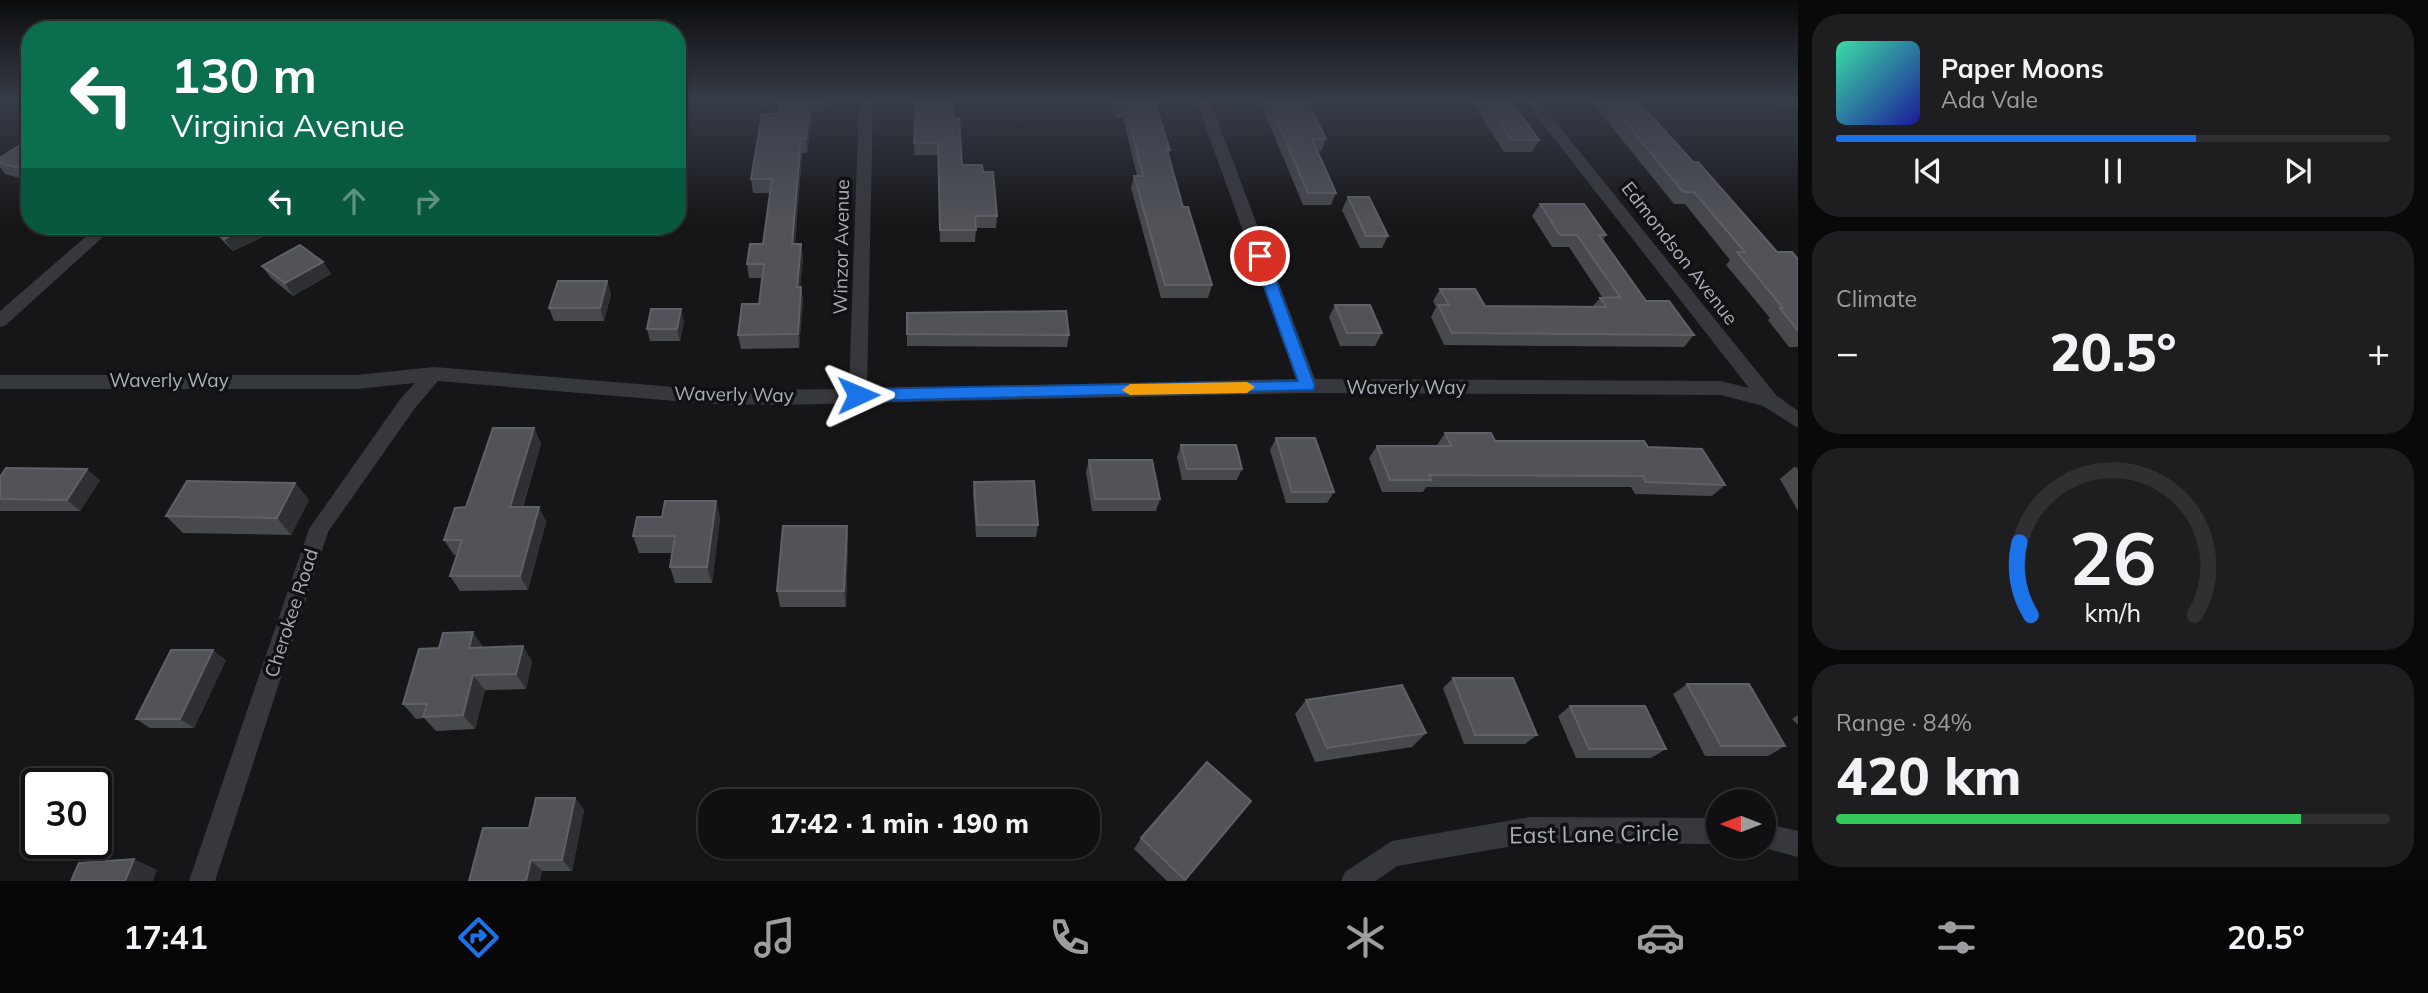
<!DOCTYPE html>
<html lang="en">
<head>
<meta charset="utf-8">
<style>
  :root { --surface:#101012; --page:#1e1e20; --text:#f1f3f6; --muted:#9c9d9f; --line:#303032; --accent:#1a73e8 }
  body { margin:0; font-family:Mulish,sans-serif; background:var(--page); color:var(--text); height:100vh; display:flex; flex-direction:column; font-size:26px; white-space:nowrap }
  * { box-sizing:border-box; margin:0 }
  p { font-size:23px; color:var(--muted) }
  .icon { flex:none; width:38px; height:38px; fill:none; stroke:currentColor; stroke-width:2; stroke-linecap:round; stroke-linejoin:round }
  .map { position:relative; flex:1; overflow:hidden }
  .panel { display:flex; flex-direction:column; gap:14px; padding:14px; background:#09090a; width:630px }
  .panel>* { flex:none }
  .hud { position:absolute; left:21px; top:21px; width:665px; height:214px; border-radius:28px; box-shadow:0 2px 5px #0004,0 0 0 2px var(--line); background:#0b6e4f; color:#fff; overflow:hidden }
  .needle { width:46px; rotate:270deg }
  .fabs { position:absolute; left:1706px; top:789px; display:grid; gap:14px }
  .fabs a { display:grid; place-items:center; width:70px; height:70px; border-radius:50%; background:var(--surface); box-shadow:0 2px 5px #0004,0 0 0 2px var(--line); font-size:35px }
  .speed { position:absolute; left:21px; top:768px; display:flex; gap:14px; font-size:35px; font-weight:700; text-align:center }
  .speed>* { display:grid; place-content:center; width:91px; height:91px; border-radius:50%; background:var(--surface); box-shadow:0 2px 5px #0004,0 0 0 2px var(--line); line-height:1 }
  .speed .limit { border:4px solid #111; border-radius:10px; background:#fff; color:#111 }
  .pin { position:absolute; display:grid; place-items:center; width:60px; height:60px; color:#fff; margin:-30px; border:4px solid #fff; border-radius:50%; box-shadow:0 2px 7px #0007 }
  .me { position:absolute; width:77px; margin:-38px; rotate:89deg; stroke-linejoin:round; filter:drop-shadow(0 0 5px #0008) }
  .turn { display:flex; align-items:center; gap:24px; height:147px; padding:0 35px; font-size:32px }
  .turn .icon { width:91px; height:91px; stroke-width:2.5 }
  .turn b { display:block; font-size:49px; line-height:60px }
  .lanes { display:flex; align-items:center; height:66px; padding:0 35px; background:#0003; justify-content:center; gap:35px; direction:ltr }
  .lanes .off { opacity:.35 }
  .big { font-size:52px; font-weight:800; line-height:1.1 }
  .panel .tile { flex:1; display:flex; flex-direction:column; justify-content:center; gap:10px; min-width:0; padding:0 24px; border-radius:28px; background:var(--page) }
  .panel .dial { align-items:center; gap:0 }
  .dial svg { height:182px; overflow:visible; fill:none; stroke:var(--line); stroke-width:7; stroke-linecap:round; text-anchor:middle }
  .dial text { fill:var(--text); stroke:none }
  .song { display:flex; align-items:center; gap:21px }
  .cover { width:84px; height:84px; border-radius:10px; background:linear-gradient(135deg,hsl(160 70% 55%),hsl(240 70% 35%)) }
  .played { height:7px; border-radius:4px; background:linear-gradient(90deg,var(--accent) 65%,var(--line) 65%) }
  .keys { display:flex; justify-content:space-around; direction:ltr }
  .heat { display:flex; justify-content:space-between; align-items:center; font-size:38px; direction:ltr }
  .charge { height:10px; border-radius:5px; background:linear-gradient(90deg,#34c759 84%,var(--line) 0) }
  .trip { position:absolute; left:698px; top:789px; width:402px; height:70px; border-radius:28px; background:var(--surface); box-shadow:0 2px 5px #0004,0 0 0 2px var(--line); font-weight:800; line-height:70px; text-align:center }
  .tab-bar { display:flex; height:112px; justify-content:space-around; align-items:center; background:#060607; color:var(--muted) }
  .tab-bar .icon { width:49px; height:49px }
  .tab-bar .on { color:var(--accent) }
  .tab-bar b { font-size:32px; color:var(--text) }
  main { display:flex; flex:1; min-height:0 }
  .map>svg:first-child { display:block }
</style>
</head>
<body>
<main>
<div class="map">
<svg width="1798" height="881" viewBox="0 0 1798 881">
  <rect width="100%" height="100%" fill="#161618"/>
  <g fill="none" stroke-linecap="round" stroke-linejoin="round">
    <path fill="#37383d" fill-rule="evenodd" d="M859,100H873L867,389L1296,379L1196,100H1210L1315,379L1721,381L1749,388L1524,100H1538L1776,395L1798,411V428L1763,406L1721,395L1308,393L779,405L711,404L438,381L415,408L328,532L215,881H189L309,529L401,398L415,383L356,389H0V375H356L434,367L711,390L849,389Z
      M1786,100H1798V110L1793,109Z
      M98,226H115L6,325L0,327V311Z
      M1530,817L1718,818V844L1530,843L1397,866L1376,881H1341L1345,872L1392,841Z
      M1764,823L1798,831V857L1760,847H1764Z"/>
  </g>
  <path fill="#47494d" d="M781,100H825L824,112H812L807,153H802L795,244H801L803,258L800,287H801L803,301L799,348L741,349L738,335L759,304L762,278H749L747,264L763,244L770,193H753L751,179L779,114Z
    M916,100L954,118L962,165L983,172L997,216L996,228H976L975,242H940L938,155H914Z
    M1111,100H1154L1170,150L1169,156L1183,207L1212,285L1208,298H1161L1131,188L1134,176H1137L1123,118H1115Z
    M1259,100H1307L1326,139L1321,151H1317L1336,193L1331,205H1303Z
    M1471,100H1510L1539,140L1532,152H1504Z
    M1590,100H1637L1693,162L1777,252L1798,259V347H1789L1768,320L1770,318L1726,265L1730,260L1685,204H1674Z
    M30,144V181L5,174L0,167V158Z
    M1348,197L1388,236L1382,248H1360L1342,210Z
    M1540,204L1606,235L1603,240L1646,301L1694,335L1684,347L1444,345L1431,317L1436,307L1433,301L1440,289L1485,306H1593L1600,298L1602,297L1569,247H1552L1532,216Z
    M208,226H263L269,234L233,251Z
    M323,262L331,274L293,296L271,278L262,266Z
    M607,281L611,294L604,321H554L549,308Z
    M1335,305L1382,333L1375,346H1340L1329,317Z
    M907,313L1069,335L1067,347L907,346Z
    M684,321L680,341H650L647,329Z
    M534,428L541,444L523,507H539L546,522L528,590L460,591L450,576L457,555H454L444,540L466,507Z
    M1445,433L1495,441L1648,447L1725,485L1712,496L1635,494L1631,487H1426L1423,492H1382L1369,458L1377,446H1437V445Z
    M1276,438L1334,492L1327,503H1286L1270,450Z
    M1181,445L1242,469L1237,480H1182L1177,457Z
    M1089,460L1160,499L1156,511H1092L1086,472Z
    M1794,467L1798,468V511L1780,479Z
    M0,477L100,480L80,511H0Z
    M974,482L1038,525L1036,537H976L973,493Z
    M295,483L309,500L291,535L183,533L166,516Z
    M716,501L720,518L712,583H675L670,567L672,553H639L633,536L662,517Z
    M847,526L848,543L846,607H780L777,591Z
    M523,646L532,662L526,689L485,690L475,729L436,731L424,718L416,719L403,704L484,648Z
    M226,660L194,728H150L136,719Z
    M1453,678L1537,735L1525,744H1464L1443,688Z
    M1687,684L1785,746L1768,756H1705L1673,694Z
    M1306,700L1426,733L1412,747L1315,762L1295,714Z
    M1570,706L1666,749L1651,758H1576L1558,716Z
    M1798,715V725L1792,719Z
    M575,798L584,810L572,871H542L469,881L529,828Z
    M1251,801L1184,881H1167L1134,849L1141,838Z"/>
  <path fill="#2f3033" d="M811,100L812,112L807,153L806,139Z
    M801,139L802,153L794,258L792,244Z
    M252,226H263L269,234L233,251L224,239Z
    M801,244L803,258L798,301L797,287Z
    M323,262L331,274L293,296L285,283Z
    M607,281L611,294L604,321L600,308Z
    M801,287L803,301L799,348L798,334Z
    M681,309L684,321L680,341L677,329Z
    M534,428L541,444L518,522L510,507Z
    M87,469L100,480L80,511L67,500Z
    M295,483L309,500L291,535L277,518Z
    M716,501L720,518L712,583L707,567Z
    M539,507L546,522L528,590L520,576Z
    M847,526L848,543L846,607L844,591Z
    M473,632L484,648H469Z
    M523,646L532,662L526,689L516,674Z
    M213,650L226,660L194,728L180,719Z
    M473,675L485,690L475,729L463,715Z
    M575,798L584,810L572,871L562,860Z
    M134,859L157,870L153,881H125Z
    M531,860L542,871L540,881H526Z"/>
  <path fill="#525359" stroke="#5f6168" stroke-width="2" d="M781,100H810L806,139H801L792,244H801L797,287H801L798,334L738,335L742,304H759L764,264H747L750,244H763L772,179H751L762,114H779Z
    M916,100H953L954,118H959L962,165H982L983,172H993L997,216H975L976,230H940L938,143H914Z
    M1116,100H1154L1170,150H1167L1183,207H1188L1212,285H1165L1134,176H1143L1125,105H1118Z
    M1268,100H1307L1326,139H1312L1336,193H1308Z
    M1485,100H1510L1539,140H1511Z
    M1607,100H1637L1693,162H1698L1777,252H1792L1798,259V331L1780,308H1783L1737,252H1745L1694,192H1683Z
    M25,142L30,144V171L0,163V158Z
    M1348,197H1369L1388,236H1366Z
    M1540,204H1584L1606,235H1599L1646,301H1669L1694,335L1452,333L1438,305H1449L1440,289H1475L1485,306L1606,307L1600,298L1620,297L1577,235H1560Z
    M212,226H252L224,239Z
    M300,245L323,262L285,283L262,266Z
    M558,281H607L600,308H549Z
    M1335,305H1370L1382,333H1347Z
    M651,309H681L677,329H647Z
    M1066,311L1069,335L907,334V313Z
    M493,428H534L510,507H539L520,576H450L462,540H444L455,508L466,507Z
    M1445,433H1491L1495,441H1644L1648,447L1702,449L1725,485L1646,482L1643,476L1429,475L1431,480H1390L1377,446H1451Z
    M1276,438H1315L1334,492H1292Z
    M1181,445H1236L1242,469H1187Z
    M1089,460H1152L1160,499H1095Z
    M6,468L87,469L67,500L0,499V477Z
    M187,481L295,483L277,518L166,516Z
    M1034,481L1038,525H977L974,482Z
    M665,501H716L707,567H670L675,536H633L637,517H662Z
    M783,526H847L844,591H777Z
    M473,632L469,648L523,646L516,674L473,675L463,715L423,717L427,704H403L419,649L439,648L443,633Z
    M171,650H213L180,719H136Z
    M1453,678H1513L1537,735H1475Z
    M1687,684H1749L1785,746H1721Z
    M1402,685L1426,733L1327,748L1306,700Z
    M1570,706H1645L1666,749H1589Z
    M1207,762L1251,801L1185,880L1141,838Z
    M536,798H575L562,860H531L526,881H469L483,828H529Z
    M134,859L125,881H71L79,863Z"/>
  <linearGradient id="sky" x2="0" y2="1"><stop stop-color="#0c0c0d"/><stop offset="0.45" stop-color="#363c48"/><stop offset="1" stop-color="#363c48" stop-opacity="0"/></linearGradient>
  <rect width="1798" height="223" fill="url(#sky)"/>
  <path fill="#1a73e8" stroke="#114b97" stroke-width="2" d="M1260,251L1267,256L1315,386L1313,390L858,401L851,395L858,389L1298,381L1253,256Z"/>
  <path fill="#f59e0b" d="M1247,382L1255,387L1247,393L1130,395L1122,390L1130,384Z"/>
  <g text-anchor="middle" stroke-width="7" stroke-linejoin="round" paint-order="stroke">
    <g font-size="19" fill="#a8adb8" stroke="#111113">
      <text transform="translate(841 247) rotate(-89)" y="7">Winzor Avenue</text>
      <text transform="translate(1680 253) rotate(52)" y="7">Edmondson Avenue</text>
      <text x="169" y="387">Waverly Way</text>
      <text x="1406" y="394">Waverly Way</text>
      <text transform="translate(734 394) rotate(1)" y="7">Waverly Way</text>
      <text transform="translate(291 613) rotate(-72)" y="7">Cherokee Road</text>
    </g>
    <g font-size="23" fill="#a8adb8" stroke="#111113">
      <text transform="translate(1594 834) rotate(-1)" y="8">East Lane Circle</text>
    </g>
  </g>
</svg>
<div class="fabs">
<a><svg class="needle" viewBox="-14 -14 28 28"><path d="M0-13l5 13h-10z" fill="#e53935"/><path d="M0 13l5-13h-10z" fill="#9c9d9f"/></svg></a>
</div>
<div class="speed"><div class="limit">30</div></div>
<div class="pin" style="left:1260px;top:256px;background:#d93025"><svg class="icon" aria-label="arrive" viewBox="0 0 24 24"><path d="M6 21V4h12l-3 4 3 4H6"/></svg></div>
<svg class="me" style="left:858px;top:395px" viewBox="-20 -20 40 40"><path d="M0-17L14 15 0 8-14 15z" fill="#1a73e8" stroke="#fff" stroke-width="4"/></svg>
<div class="trip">17:42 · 1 min · 190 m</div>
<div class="hud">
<div class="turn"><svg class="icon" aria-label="left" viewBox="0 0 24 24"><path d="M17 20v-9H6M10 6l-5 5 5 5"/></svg><div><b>130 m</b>Virginia Avenue</div></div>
<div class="lanes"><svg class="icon" aria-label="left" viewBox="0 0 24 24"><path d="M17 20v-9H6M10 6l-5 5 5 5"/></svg><svg class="icon off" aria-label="ahead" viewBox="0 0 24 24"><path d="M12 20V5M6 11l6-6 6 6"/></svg><svg class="icon off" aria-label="right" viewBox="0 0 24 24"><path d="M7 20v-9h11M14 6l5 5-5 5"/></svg></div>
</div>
</div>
<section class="panel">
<div class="tile">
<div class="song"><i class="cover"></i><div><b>Paper Moons</b><p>Ada Vale</p></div></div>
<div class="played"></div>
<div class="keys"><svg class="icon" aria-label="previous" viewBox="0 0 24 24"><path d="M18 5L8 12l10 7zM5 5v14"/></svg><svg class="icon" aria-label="pause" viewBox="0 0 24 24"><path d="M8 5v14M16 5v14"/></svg><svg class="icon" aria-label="next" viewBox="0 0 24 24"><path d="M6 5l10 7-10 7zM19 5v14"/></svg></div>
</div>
<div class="tile"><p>Climate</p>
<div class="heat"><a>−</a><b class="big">20.5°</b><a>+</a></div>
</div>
<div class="tile dial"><svg viewBox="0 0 100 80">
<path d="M14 69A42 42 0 1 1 86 69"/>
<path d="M14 69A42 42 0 0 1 9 37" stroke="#1a73e8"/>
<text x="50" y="56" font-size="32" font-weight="700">26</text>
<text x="50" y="72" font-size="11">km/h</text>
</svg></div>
<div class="tile"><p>Range · 84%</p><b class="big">420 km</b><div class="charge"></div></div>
</section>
</main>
<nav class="tab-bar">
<b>17:41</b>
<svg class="icon on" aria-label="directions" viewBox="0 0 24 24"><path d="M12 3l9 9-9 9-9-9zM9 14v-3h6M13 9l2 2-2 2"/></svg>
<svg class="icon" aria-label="music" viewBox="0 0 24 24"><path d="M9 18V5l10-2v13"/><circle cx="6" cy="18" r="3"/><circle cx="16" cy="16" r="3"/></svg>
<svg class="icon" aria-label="phone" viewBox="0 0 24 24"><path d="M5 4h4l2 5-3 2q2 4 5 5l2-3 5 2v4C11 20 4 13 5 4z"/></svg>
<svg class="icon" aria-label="climate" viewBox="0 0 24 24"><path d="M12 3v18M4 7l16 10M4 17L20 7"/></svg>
<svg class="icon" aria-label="car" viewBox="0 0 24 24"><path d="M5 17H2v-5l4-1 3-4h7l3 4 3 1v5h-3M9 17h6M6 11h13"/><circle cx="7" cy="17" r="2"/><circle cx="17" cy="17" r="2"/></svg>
<svg class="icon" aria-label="filters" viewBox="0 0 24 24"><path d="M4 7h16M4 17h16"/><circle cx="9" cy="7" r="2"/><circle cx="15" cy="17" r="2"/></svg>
<b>20.5°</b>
</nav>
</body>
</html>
